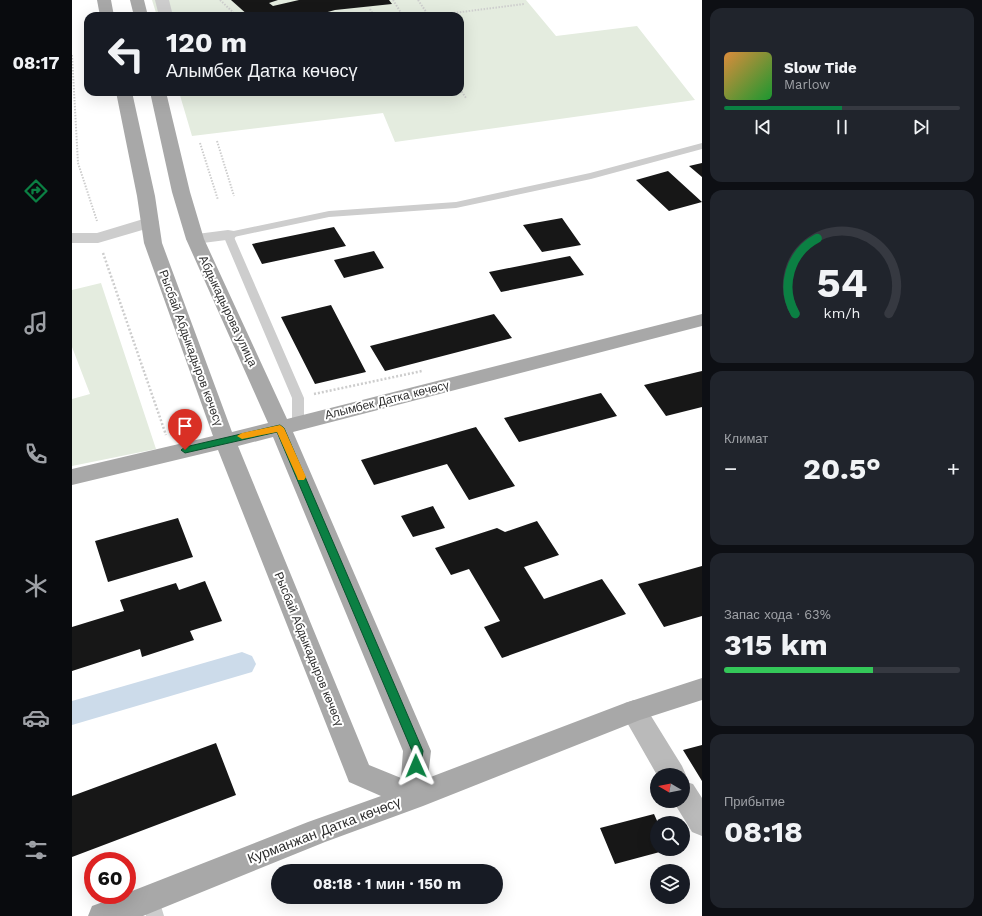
<!DOCTYPE html>
<html lang="ru">
<head>
<meta charset="utf-8">
<style>
  :root { --surface:#171b24; --page:#20242c; --text:#f1f3f6; --muted:#9ea1a6; --line:#363941; --accent:#0b8043 }
  body { margin:0; font-family:"Work Sans",sans-serif; background:var(--page); color:var(--text); height:100vh; display:flex; flex-direction:column; font-size:15px; white-space:nowrap }
  * { box-sizing:border-box; margin:0 }
  p { font-size:13px; color:var(--muted) }
  .icon { flex:none; width:22px; height:22px; fill:none; stroke:currentColor; stroke-width:2; stroke-linecap:round; stroke-linejoin:round }
  .map { position:relative; flex:1; overflow:hidden }
  .details { display:flex; flex-direction:column; gap:8px; padding:8px; background:#0d0f14; width:280px }
  .details>* { flex:none }
  .hud { position:absolute; left:12px; top:12px; width:380px; height:84px; border-radius:12px; box-shadow:0 4px 16px #0002; background:#171b24; color:var(--text); overflow:hidden }
  .needle { width:26px; rotate:280deg }
  .buttons { position:absolute; left:578px; top:768px; display:grid; gap:8px }
  .buttons a { display:grid; place-items:center; width:40px; height:40px; border-radius:50%; background:var(--surface); box-shadow:0 4px 16px #0002; font-size:20px }
  .speed { position:absolute; left:12px; top:852px; display:flex; gap:8px; font-size:20px; font-weight:700; text-align:center }
  .speed>* { display:grid; place-content:center; width:52px; height:52px; border-radius:50%; background:var(--surface); box-shadow:0 4px 16px #0002; line-height:1 }
  .speed .limit { border:6px solid #d22; background:#fff; color:#111 }
  .pin { position:absolute; display:grid; place-items:center; width:34px; height:34px; color:#fff; margin:-41px -17px; border-radius:50% 50% 50% 0; rotate:-45deg; box-shadow:0 0 4px #0007 }
  .pin .icon { rotate:45deg }
  .me { position:absolute; width:44px; margin:-22px; rotate:359deg; stroke-linejoin:round; filter:drop-shadow(0 0 3px #0008) }
  .turn { display:flex; align-items:center; gap:14px; height:84px; padding:0 16px; font-size:18px }
  .turn .icon { width:52px; height:52px; stroke-width:2.5 }
  .turn b { display:block; font-size:28px; line-height:34px }
  .big { font-size:30px; font-weight:700; line-height:1.1 }
  .details .card { flex:1; display:flex; flex-direction:column; justify-content:center; gap:6px; min-width:0; padding:0 14px; border-radius:12px; background:var(--page) }
  .details .dial { align-items:center; gap:0 }
  .dial svg { height:104px; overflow:visible; fill:none; stroke:var(--line); stroke-width:7; stroke-linecap:round; text-anchor:middle }
  .dial text { fill:var(--text); stroke:none }
  .song { display:flex; align-items:center; gap:12px }
  .cover { width:48px; height:48px; border-radius:6px; background:linear-gradient(135deg,hsl(30 70% 55%),hsl(130 70% 35%)) }
  .played { height:4px; border-radius:2px; background:linear-gradient(90deg,var(--accent) 50%,var(--line) 50%) }
  .keys { display:flex; justify-content:space-around; direction:ltr }
  .heat { display:flex; justify-content:space-between; align-items:center; font-size:22px; direction:ltr }
  .charge { height:6px; border-radius:3px; background:linear-gradient(90deg,#34c759 63%,var(--line) 0) }
  .trip { position:absolute; left:199px; top:864px; width:232px; height:40px; border-radius:20px; background:var(--surface); box-shadow:0 4px 16px #0002; font-weight:700; line-height:40px; text-align:center }
  main { display:flex; flex:1; min-height:0 }
  .menu { display:flex; flex-direction:column; width:72px; justify-content:space-around; align-items:center; background:#090b0e; color:var(--muted) }
  .menu .icon { width:28px; height:28px }
  .menu .current { color:var(--accent) }
  .menu b { font-size:18px; color:var(--text) }
  .map>svg:first-child { display:block }
</style>
</head>
<body>
<main>
<nav class="menu">
<b>08:17</b>
<svg class="icon current" aria-label="directions" viewBox="0 0 24 24"><path d="M12 3l9 9-9 9-9-9zM9 14v-3h6M13 9l2 2-2 2"/></svg>
<svg class="icon" aria-label="music" viewBox="0 0 24 24"><path d="M9 18V5l10-2v13"/><circle cx="6" cy="18" r="3"/><circle cx="16" cy="16" r="3"/></svg>
<svg class="icon" aria-label="phone" viewBox="0 0 24 24"><path d="M5 4h4l2 5-3 2q2 4 5 5l2-3 5 2v4C11 20 4 13 5 4z"/></svg>
<svg class="icon" aria-label="climate" viewBox="0 0 24 24"><path d="M12 3v18M4 7l16 10M4 17L20 7"/></svg>
<svg class="icon" aria-label="car" viewBox="0 0 24 24"><path d="M5 17H2v-5l4-1 3-4h7l3 4 3 1v5h-3M9 17h6M6 11h13"/><circle cx="7" cy="17" r="2"/><circle cx="17" cy="17" r="2"/></svg>
<svg class="icon" aria-label="filters" viewBox="0 0 24 24"><path d="M4 7h16M4 17h16"/><circle cx="9" cy="7" r="2"/><circle cx="15" cy="17" r="2"/></svg>
</nav>
<div class="map">
<svg width="630" height="916" viewBox="0 0 630 916">
  <rect width="100%" height="100%" fill="#fff"/>
  <path fill="#e4ecdf" d="M80,0H454L484,36L565,26L623,100L323,142L311,113L120,136L107,92H388V16H85Z
    M29,283L84,449L0,466V399L18,394L0,347V290Z"/>
  <g fill="none" stroke-linecap="round" stroke-linejoin="round">
    <path fill="#ccdbea" fill-rule="evenodd" d="M170,652L180,656L184,664L180,672L0,725V701Z"/>
  </g>
  <path fill="#171717" d="M159,0H206L197,3L201,6L227,0H317L320,4L263,10L241,16H177Z
    M630,163V177L617,166Z
    M596,171L630,202L597,211L564,180Z
    M490,218L509,245L470,252L451,225Z
    M262,227L274,246L190,264L180,244Z
    M302,251L312,268L272,278L262,260Z
    M498,256L512,275L429,292L417,272Z
    M259,305L294,372L243,384L209,317Z
    M422,314L440,338L313,371L298,346Z
    M630,371V407L594,416L572,385Z
    M529,393L545,416L447,442L432,418Z
    M404,427L443,486L397,500L375,464L302,485L289,460Z
    M361,506L373,528L341,537L329,516Z
    M106,518L121,557L36,582L23,541Z
    M465,521L487,555L452,567L472,599L530,579L554,614L430,658L412,627L428,621L397,569L379,575L363,548L425,528L433,532Z
    M630,566V616L592,627L566,584Z
    M133,581L150,621L118,631L122,640L70,657L68,649L0,671V627L52,611L48,600L104,583L107,590Z
    M144,743L164,795L0,857V796Z
    M630,745V781L611,750Z
    M582,814L586,823H585V849H599L543,864L528,828Z"/>
  <g fill="none" stroke-linecap="round" stroke-linejoin="round">
    <path stroke="#cdcdcd" stroke-width="2" stroke-dasharray="1.5 1.5" stroke-linecap="butt" d="M148,0L165,16
      M321,0L331,16
      M346,0L357,16
      M298,9L302,16
      M358,16L452,4
      M0,55L6,163L25,221
      M388,89L394,98
      M145,141L162,196
      M128,143L146,200"/>
    <path stroke="#cdcdcd" stroke-width="2.5" stroke-dasharray="2 2" stroke-linecap="butt" d="M31,253L94,435
      M242,394L350,371"/>
    <path fill="#cdcdcd" fill-rule="evenodd" d="M630,143V149L519,179L384,208L257,217L162,237L232,398V423L230,426L226,427L222,426L220,423V398L151,235L152,233L257,211L384,202L518,173Z
      M79,891L85,893L92,916H74L70,899L73,893Z"/>
    <path fill="#cdcdcd" fill-rule="evenodd" d="M83,0H97L101,16H87Z
      M78,217L84,218L87,222L84,226L26,243H0V233H25Z
      M156,230L162,231L165,235L162,239L123,244L117,243L114,239L117,235Z"/>
    <path fill="#bababa" fill-rule="evenodd" d="M562,700L571,703L610,766L614,775L611,781L621,784L630,798V836L620,832L601,801H611V775H585L553,719L549,711L553,703Z"/>
    <path fill="#a8a8a8" fill-rule="evenodd" d="M25,0H39L42,16H28Z
      M58,0H72L76,16H62Z
      M44,92H60L83,196L90,243L160,432L196,423L114,239L100,192L78,92H94L118,192L132,239L215,419L630,314V326L221,432L359,751L356,778L553,703L630,678V700L568,720L351,806L253,842L71,916H16L20,906L50,895H55V893L236,822L309,796L277,782L146,450L0,485V469L141,436L72,243L65,196ZM201,437L331,751L329,778L297,765L166,446Z"/>
  </g>
  <path fill="#0b8043" stroke="#07532c" d="M208,425L212,428L351,751L348,770L344,771L340,770L338,766L340,751L205,432L113,453L109,450L113,447Z"/>
  <path fill="#f59e0b" d="M208,425L212,428L234,477L232,480H226L225,477L205,432L170,439L165,436L170,433Z"/>
  <g text-anchor="middle" stroke-width="4" stroke-linejoin="round" paint-order="stroke">
    <g font-size="12" fill="#303030" stroke="#fff">
      <text transform="translate(156 311) rotate(65)" y="4">Абдыкадырова улица</text>
      <text transform="translate(119 348) rotate(70)" y="4">Рысбай Абдыкадыров көчөсү</text>
      <text transform="translate(315 400) rotate(-14)" y="4">Алымбек Датка көчөсү</text>
      <text transform="translate(237 649) rotate(68)" y="4">Рысбай Абдыкадыров көчөсү</text>
    </g>
    <g font-size="14" fill="#303030" stroke="#fff">
      <text transform="translate(252 830) rotate(-21)" y="5">Курманжан Датка көчөсү</text>
    </g>
  </g>
</svg>
<div class="buttons">
<a><svg class="needle" viewBox="-14 -14 28 28"><path d="M0-13l5 13h-10z" fill="#e53935"/><path d="M0 13l5-13h-10z" fill="#9ea1a6"/></svg></a>
<a><svg class="icon" aria-label="search" viewBox="0 0 24 24"><circle cx="10" cy="10" r="6"/><path d="M15 15l6 6"/></svg></a>
<a><svg class="icon" aria-label="layers" viewBox="0 0 24 24"><path d="M12 4l9 5-9 5-9-5zM3 14l9 5 9-5"/></svg></a>
</div>
<div class="speed"><div class="limit">60</div></div>
<div class="pin" style="left:113px;top:450px;background:#d93025"><svg class="icon" aria-label="arrive" viewBox="0 0 24 24"><path d="M6 21V4h12l-3 4 3 4H6"/></svg></div>
<svg class="me" style="left:344px;top:766px" viewBox="-20 -20 40 40"><path d="M0-17L14 15 0 8-14 15z" fill="#0b8043" stroke="#fff" stroke-width="4"/></svg>
<div class="trip">08:18 · 1 мин · 150 m</div>
<div class="hud">
<div class="turn"><svg class="icon" aria-label="left" viewBox="0 0 24 24"><path d="M17 20v-9H6M10 6l-5 5 5 5"/></svg><div><b>120 m</b>Алымбек Датка көчөсү</div></div>
</div>
</div>
<section class="details">
<div class="card">
<div class="song"><i class="cover"></i><div><b>Slow Tide</b><p>Marlow</p></div></div>
<div class="played"></div>
<div class="keys"><svg class="icon" aria-label="previous" viewBox="0 0 24 24"><path d="M18 5L8 12l10 7zM5 5v14"/></svg><svg class="icon" aria-label="pause" viewBox="0 0 24 24"><path d="M8 5v14M16 5v14"/></svg><svg class="icon" aria-label="next" viewBox="0 0 24 24"><path d="M6 5l10 7-10 7zM19 5v14"/></svg></div>
</div>
<div class="card dial"><svg viewBox="0 0 100 80">
<path d="M14 69A42 42 0 1 1 86 69"/>
<path d="M14 69A42 42 0 0 1 31 11" stroke="#0b8043"/>
<text x="50" y="56" font-size="32" font-weight="700">54</text>
<text x="50" y="72" font-size="11">km/h</text>
</svg></div>
<div class="card"><p>Климат</p>
<div class="heat"><a>−</a><b class="big">20.5°</b><a>+</a></div>
</div>
<div class="card"><p>Запас хода · 63%</p><b class="big">315 km</b><div class="charge"></div></div>
<div class="card"><p>Прибытие</p><b class="big">08:18</b></div>
</section>
</main>
</body>
</html>
